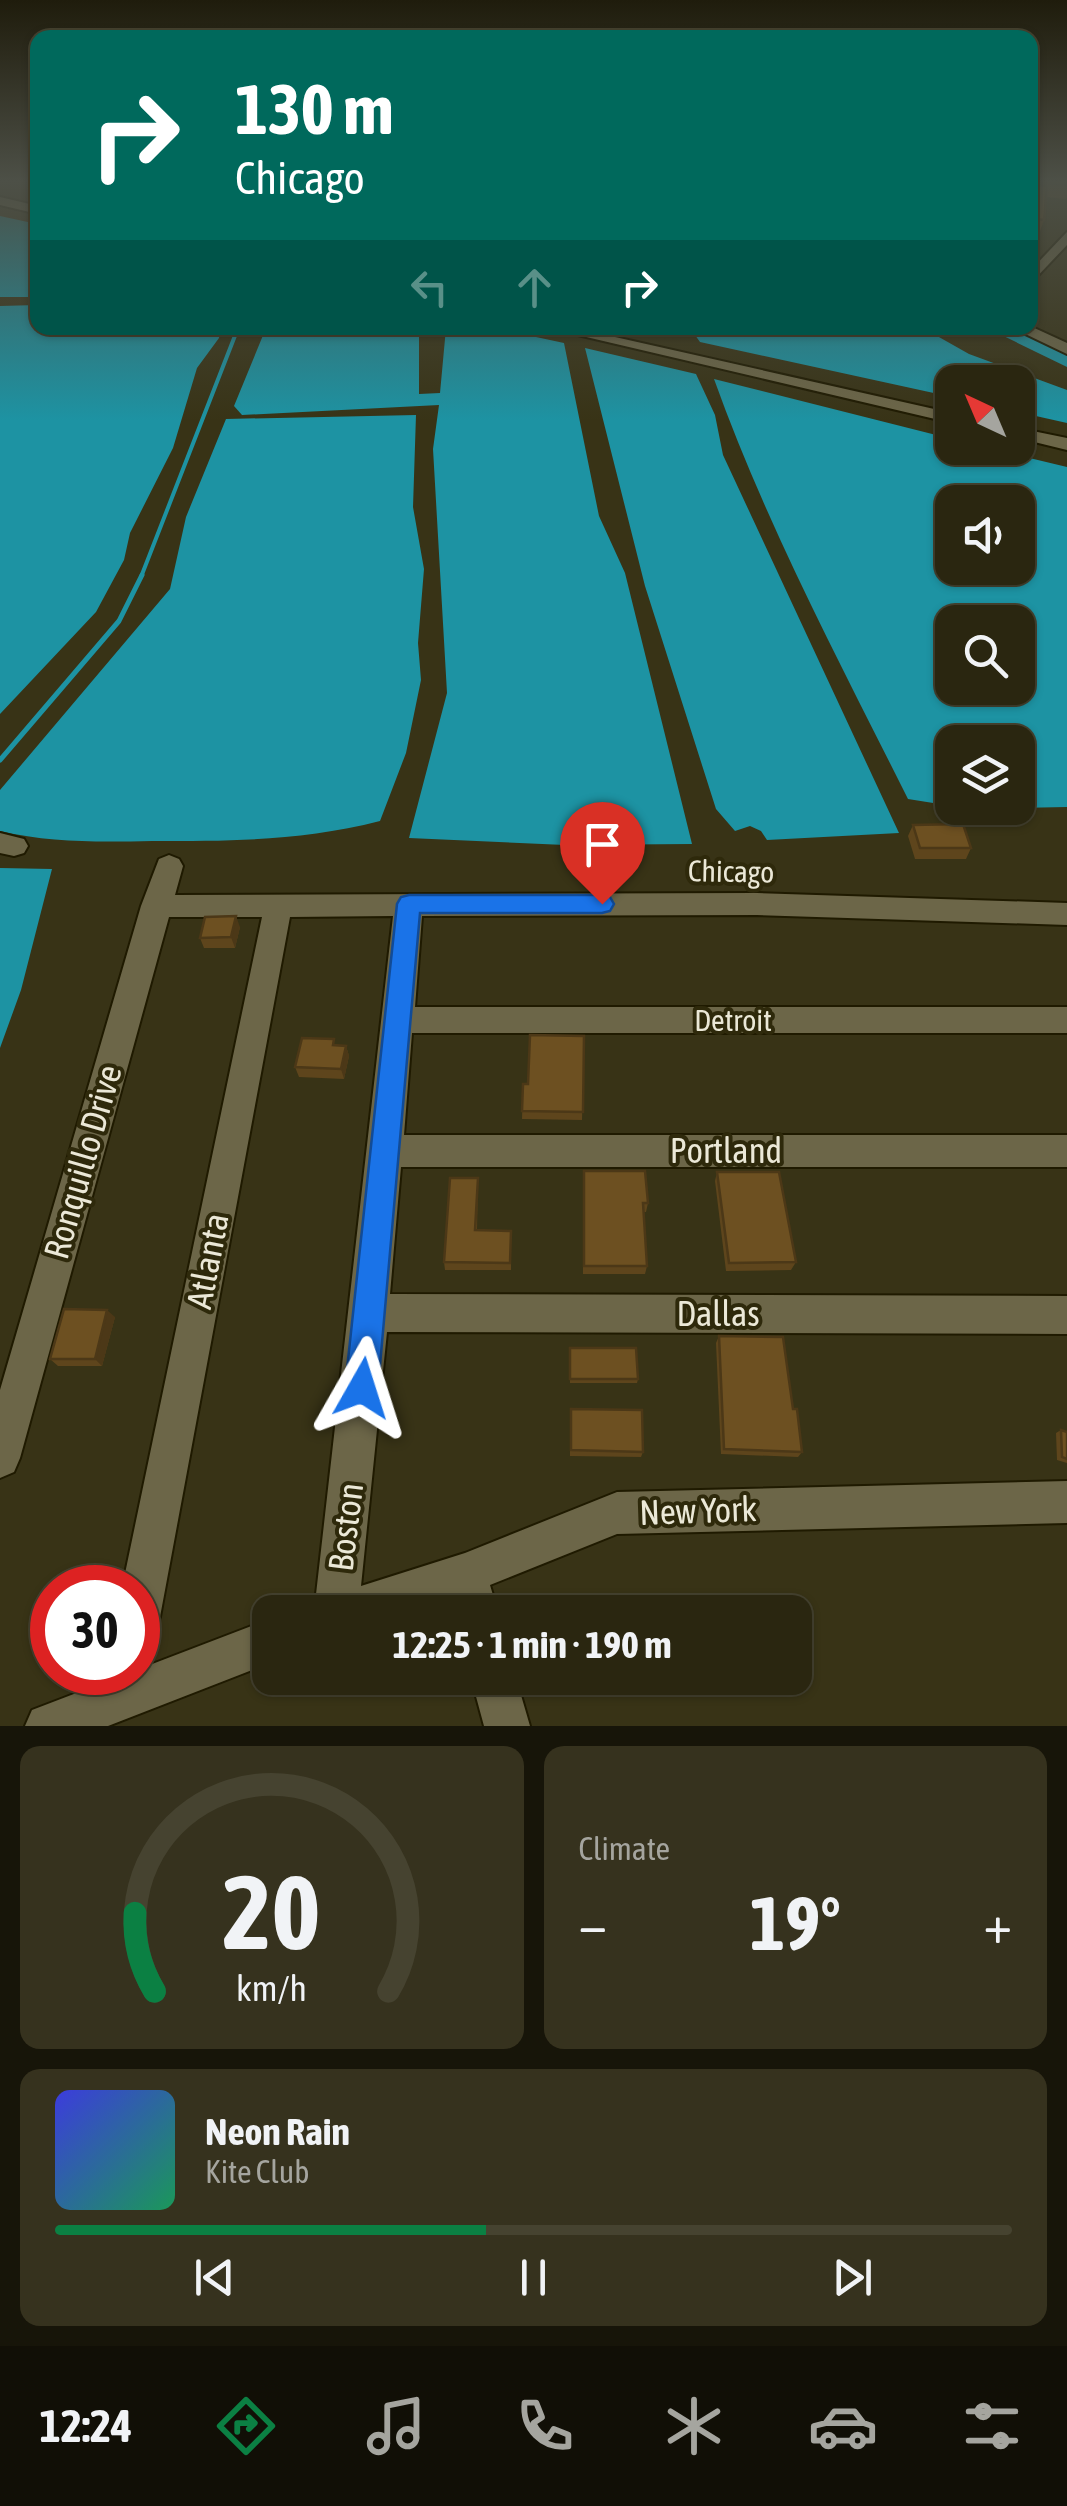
<!DOCTYPE html>
<html lang="en">
<head>
<meta charset="utf-8">
<style>
  :root { --surface:#2a2610; --page:#36321e; --text:#f1f3f6; --muted:#a5a59f; --line:#464330; --accent:#0b8043 }
  body { margin:0; font-family:"Asap Condensed",sans-serif; background:var(--page); color:var(--text); height:100vh; display:flex; flex-direction:column; font-size:38px; white-space:nowrap }
  * { box-sizing:border-box; margin:0 }
  p { font-size:32px; color:var(--muted) }
  .icon { flex:none; width:55px; height:55px; fill:none; stroke:currentColor; stroke-width:2; stroke-linecap:round; stroke-linejoin:round }
  .map { position:relative; height:1726px; overflow:hidden }
  .drawer { display:flex; flex-direction:column; gap:20px; padding:20px; background:#171509; flex:1 }
  .drawer>* { flex:none }
  .hud { position:absolute; left:30px; top:30px; width:1008px; height:305px; border-radius:20px; box-shadow:0 2px 8px #0004,0 0 0 2px var(--line); background:#00695c; color:#fff; overflow:hidden }
  .needle { width:65px; rotate:316deg }
  .tools { position:absolute; left:935px; top:365px; display:grid; gap:20px }
  .tools a { display:grid; place-items:center; width:100px; height:100px; border-radius:20px; background:var(--surface); box-shadow:0 2px 8px #0004,0 0 0 2px var(--line); font-size:50px }
  .speed { position:absolute; left:30px; top:1565px; display:flex; gap:20px; font-size:50px; font-weight:700; text-align:center }
  .speed>* { display:grid; place-content:center; width:130px; height:130px; border-radius:50%; background:var(--surface); box-shadow:0 2px 8px #0004,0 0 0 2px var(--line); line-height:1 }
  .speed .limit { border:15px solid #d22; background:#fff; color:#111 }
  .pin { position:absolute; display:grid; place-items:center; width:85px; height:85px; color:#fff; margin:-102px -42px; border-radius:50% 50% 50% 0; rotate:-45deg; box-shadow:0 0 10px #0007 }
  .pin .icon { rotate:45deg }
  .me { position:absolute; width:110px; margin:-55px; rotate:6deg; stroke-linejoin:round; filter:drop-shadow(0 0 8px #0008) }
  .turn { display:flex; align-items:center; gap:35px; height:210px; padding:0 40px; font-size:45px }
  .turn .icon { width:130px; height:130px; stroke-width:2.5 }
  .turn b { display:block; font-size:70px; line-height:85px }
  .lanes { display:flex; align-items:center; height:95px; padding:0 40px; background:#0003; justify-content:center; gap:50px; direction:ltr }
  .lanes .off { opacity:.35 }
  .big { font-size:75px; font-weight:700; line-height:1.1 }
  .drawer .card { flex:1; display:flex; flex-direction:column; justify-content:center; gap:15px; min-width:0; padding:0 35px; border-radius:20px; background:var(--page) }
  .drawer .dial { align-items:center; gap:0 }
  .dial svg { height:260px; overflow:visible; fill:none; stroke:var(--line); stroke-width:7; stroke-linecap:round; text-anchor:middle }
  .dial text { fill:var(--text); stroke:none }
  .song { display:flex; align-items:center; gap:30px }
  .cover { width:120px; height:120px; border-radius:15px; background:linear-gradient(135deg,hsl(240 70% 55%),hsl(150 70% 35%)) }
  .played { height:10px; border-radius:5px; background:linear-gradient(90deg,var(--accent) 45%,var(--line) 45%) }
  .keys { display:flex; justify-content:space-around; direction:ltr }
  .heat { display:flex; justify-content:space-between; align-items:center; font-size:55px; direction:ltr }
  .drawer .tiles { flex:1; display:grid; gap:20px; grid-template-columns:1fr 1fr }
  .card:last-child { grid-column:span 2 }
  .trip { position:absolute; left:252px; top:1595px; width:560px; height:100px; border-radius:20px; background:var(--surface); box-shadow:0 2px 8px #0004,0 0 0 2px var(--line); font-weight:700; line-height:100px; text-align:center }
  .tab-bar { display:flex; height:160px; justify-content:space-around; align-items:center; background:#110f06; color:var(--muted) }
  .tab-bar .icon { width:70px; height:70px }
  .tab-bar .selected { color:var(--accent) }
  .tab-bar b { font-size:45px; color:var(--text) }
  .map>svg:first-child { display:block }
</style>
</head>
<body>
<div class="map">
<svg width="1067" height="1726" viewBox="0 0 1067 1726">
  <rect width="100%" height="100%" fill="#383316"/>
  <path fill="#1d93a3" fill-rule="evenodd" d="M0,216L37,224V297H0Z
    M37,305L38,328H221L219,338L197,368L173,448L130,533L124,560L96,612L0,714V306Z
    M266,328H419V394L440,393L446,328H494L564,343L599,516L625,573L692,844L565,845L409,838L447,693L433,449L439,405L242,415L234,406Z
    M690,328H923L969,354L1067,390V423L1018,412V382H952V397L700,342Z
    M585,348L696,374L715,415L723,455L899,833L767,840L761,831L750,826L735,831L716,809L645,586Z
    M714,379L952,439V448H988L1067,467V807L963,809L957,808H1018V742H952V806L908,799C839,661 766,524 714,379ZM1018,502V568H952V502ZM1018,622V688H952V622Z
    M416,415L413,507L424,569L418,643L421,680L406,753L380,821C302,841 233,841 152,841C100,842 51,843 0,831V790L170,589L186,517L226,419Z
    M0,868L52,869L21,990L0,1048Z"/>
  <g fill="none" stroke-linecap="round" stroke-linejoin="round">
    <path stroke="#1d93a3" stroke-width="4" d="M141,577L238,328"/>
    <path stroke="#1d93a3" stroke-width="5" d="M0,760L119,621L142,575"/>
    <path fill="#1d93a3" fill-rule="evenodd" d="M987,328H1017L1067,351V367Z"/>
    <defs>
      <path id="minor" d="M0,197L38,206V214L0,205Z
        M1067,232V245L1030,284V271Z
        M1030,326L1067,343V354L1013,328Z
        M548,328H575L952,413V423Z
        M1018,428L1067,438V450L1018,438Z
        M0,833L24,839L28,846L24,853L14,856L0,853Z
        M169,855L179,859L183,866L175,895L757,893L1067,903V925L757,915L422,916L415,1007H1067V1033H412L404,1135H1067V1167H401L390,1294L1067,1296V1334L387,1332L361,1586L465,1553L617,1492L1067,1481V1523L617,1534L490,1585L498,1612H454L451,1600L413,1612H314L393,916L290,917L160,1617L153,1632L138,1639V1588H122L262,917H169L20,1458L14,1472L0,1478V1390L141,906L159,859Z
        M270,1619V1663L108,1726H25L32,1710Z
        M471,1678H516L530,1726H484Z"/>
    </defs>
    <use href="#minor" stroke="#1f1a00" stroke-width="4"/>
    <use href="#minor" fill="#6c6648" fill-rule="evenodd"/>
  </g>
  <path fill="#5e451c" d="M1043,180H1067V196L1066,199L1046,197L1044,220L1039,234L1030,233V184L1043,185Z
    M913,825L971,848L966,859H915L908,836Z
    M240,927L235,948H204L200,938Z
    M584,1036L582,1120L522,1119L523,1084H528Z
    M336,1045L346,1046L349,1056L344,1079L299,1077L295,1067Z
    M717,1172L796,1262L791,1270L726,1271L715,1181Z
    M478,1178L477,1230L511,1231V1270H445L444,1262Z
    M583,1180L648,1203L646,1212H644L647,1266L645,1274H583Z
    M115,1317L102,1366H58L50,1359Z
    M719,1336L793,1409L802,1452L798,1457L721,1454L716,1343Z
    M570,1348L638,1379L637,1383H570Z
    M570,1415L643,1452L641,1457L570,1456Z
    M1061,1430L1067,1432V1463L1057,1460L1056,1433Z"/>
  <path fill="#4c3817" d="M236,916L240,927L235,948L231,937Z
    M346,1046L349,1056L344,1079L341,1069Z
    M107,1310L115,1317L102,1366L95,1359Z"/>
  <path fill="#6d5021" stroke="#4c3817" stroke-width="2.5" d="M1047,180H1067V185L1047,183Z
    M1030,184L1047,186L1044,220L1030,218Z
    M963,824L971,848H920L913,825Z
    M236,916L231,937L200,938L205,917Z
    M530,1035L584,1036L583,1112L522,1111L523,1084H528Z
    M302,1038L334,1039L333,1045L346,1046L341,1069L295,1067Z
    M584,1171H645L648,1203H643L647,1266H584Z
    M717,1172H779L796,1262L729,1263Z
    M450,1178H478L475,1230L511,1231L510,1263L444,1262Z
    M64,1309L107,1310L95,1359H50Z
    M719,1336L783,1337L793,1409H797L802,1452L724,1449Z
    M570,1348H636L638,1379H570Z
    M571,1409L642,1410L643,1452L571,1450Z
    M1061,1430L1067,1432V1459L1062,1457Z"/>
  <linearGradient id="sky" x2="0" y2="1"><stop stop-color="#1f1c0c"/><stop offset="0.43" stop-color="#4d5047"/><stop offset="1" stop-color="#4d5047" stop-opacity="0"/></linearGradient>
  <rect width="1067" height="421" fill="url(#sky)"/>
  <path fill="#1a73e8" stroke="#114b97" stroke-width="2.5" d="M409,895H602L610,897L614,904L610,911L602,913H420L378,1388L373,1400L362,1404L350,1400L345,1388L397,904L401,897Z"/>
  <g text-anchor="middle" stroke-width="8" stroke-linejoin="round" paint-order="stroke">
    <g font-size="30" fill="#ebe8d7" stroke="#2e290b">
      <text transform="translate(731 872) rotate(1)" y="10">Chicago</text>
      <text x="733" y="1031">Detroit</text>
    </g>
    <g font-size="35" fill="#ebe8d7" stroke="#2e290b">
      <text x="726" y="1163">Portland</text>
      <text transform="translate(83 1162) rotate(-74)" y="12">Ronquillo Drive</text>
      <text transform="translate(208 1261) rotate(-79)" y="12">Atlanta</text>
      <text x="718" y="1326">Dallas</text>
      <text transform="translate(698 1511) rotate(-2)" y="12">New York</text>
      <text transform="translate(346 1527) rotate(-83)" y="12">Boston</text>
    </g>
  </g>
</svg>
<div class="tools">
<a><svg class="needle" viewBox="-14 -14 28 28"><path d="M0-13l5 13h-10z" fill="#e53935"/><path d="M0 13l5-13h-10z" fill="#a5a59f"/></svg></a>
<a><svg class="icon" aria-label="sound" viewBox="0 0 24 24"><path d="M4 9h4l5-4v14l-5-4H4zM17 9q2 3 0 6"/></svg></a>
<a><svg class="icon" aria-label="search" viewBox="0 0 24 24"><circle cx="10" cy="10" r="6"/><path d="M15 15l6 6"/></svg></a>
<a><svg class="icon" aria-label="layers" viewBox="0 0 24 24"><path d="M12 4l9 5-9 5-9-5zM3 14l9 5 9-5"/></svg></a>
</div>
<div class="speed"><div class="limit">30</div></div>
<div class="pin" style="left:602px;top:904px;background:#d93025"><svg class="icon" aria-label="arrive" viewBox="0 0 24 24"><path d="M6 21V4h12l-3 4 3 4H6"/></svg></div>
<svg class="me" style="left:362px;top:1388px" viewBox="-20 -20 40 40"><path d="M0-17L14 15 0 8-14 15z" fill="#1a73e8" stroke="#fff" stroke-width="4"/></svg>
<div class="trip">12:25 · 1 min · 190 m</div>
<div class="hud">
<div class="turn"><svg class="icon" aria-label="right" viewBox="0 0 24 24"><path d="M7 20v-9h11M14 6l5 5-5 5"/></svg><div><b>130 m</b>Chicago</div></div>
<div class="lanes"><svg class="icon off" aria-label="left" viewBox="0 0 24 24"><path d="M17 20v-9H6M10 6l-5 5 5 5"/></svg><svg class="icon off" aria-label="ahead" viewBox="0 0 24 24"><path d="M12 20V5M6 11l6-6 6 6"/></svg><svg class="icon" aria-label="right" viewBox="0 0 24 24"><path d="M7 20v-9h11M14 6l5 5-5 5"/></svg></div>
</div>
</div>
<section class="drawer">
<div class="tiles">
<div class="card dial"><svg viewBox="0 0 100 80">
<path d="M14 69A42 42 0 1 1 86 69"/>
<path d="M14 69A42 42 0 0 1 8 45" stroke="#0b8043"/>
<text x="50" y="56" font-size="32" font-weight="700">20</text>
<text x="50" y="72" font-size="11">km/h</text>
</svg></div>
<div class="card"><p>Climate</p>
<div class="heat"><a>−</a><b class="big">19°</b><a>+</a></div>
</div>
<div class="card">
<div class="song"><i class="cover"></i><div><b>Neon Rain</b><p>Kite Club</p></div></div>
<div class="played"></div>
<div class="keys"><svg class="icon" aria-label="previous" viewBox="0 0 24 24"><path d="M18 5L8 12l10 7zM5 5v14"/></svg><svg class="icon" aria-label="pause" viewBox="0 0 24 24"><path d="M8 5v14M16 5v14"/></svg><svg class="icon" aria-label="next" viewBox="0 0 24 24"><path d="M6 5l10 7-10 7zM19 5v14"/></svg></div>
</div>
</div>
</section>
<nav class="tab-bar">
<b>12:24</b>
<svg class="icon selected" aria-label="directions" viewBox="0 0 24 24"><path d="M12 3l9 9-9 9-9-9zM9 14v-3h6M13 9l2 2-2 2"/></svg>
<svg class="icon" aria-label="music" viewBox="0 0 24 24"><path d="M9 18V5l10-2v13"/><circle cx="6" cy="18" r="3"/><circle cx="16" cy="16" r="3"/></svg>
<svg class="icon" aria-label="phone" viewBox="0 0 24 24"><path d="M5 4h4l2 5-3 2q2 4 5 5l2-3 5 2v4C11 20 4 13 5 4z"/></svg>
<svg class="icon" aria-label="climate" viewBox="0 0 24 24"><path d="M12 3v18M4 7l16 10M4 17L20 7"/></svg>
<svg class="icon" aria-label="car" viewBox="0 0 24 24"><path d="M5 17H2v-5l4-1 3-4h7l3 4 3 1v5h-3M9 17h6M6 11h13"/><circle cx="7" cy="17" r="2"/><circle cx="17" cy="17" r="2"/></svg>
<svg class="icon" aria-label="filters" viewBox="0 0 24 24"><path d="M4 7h16M4 17h16"/><circle cx="9" cy="7" r="2"/><circle cx="15" cy="17" r="2"/></svg>
</nav>
</body>
</html>
